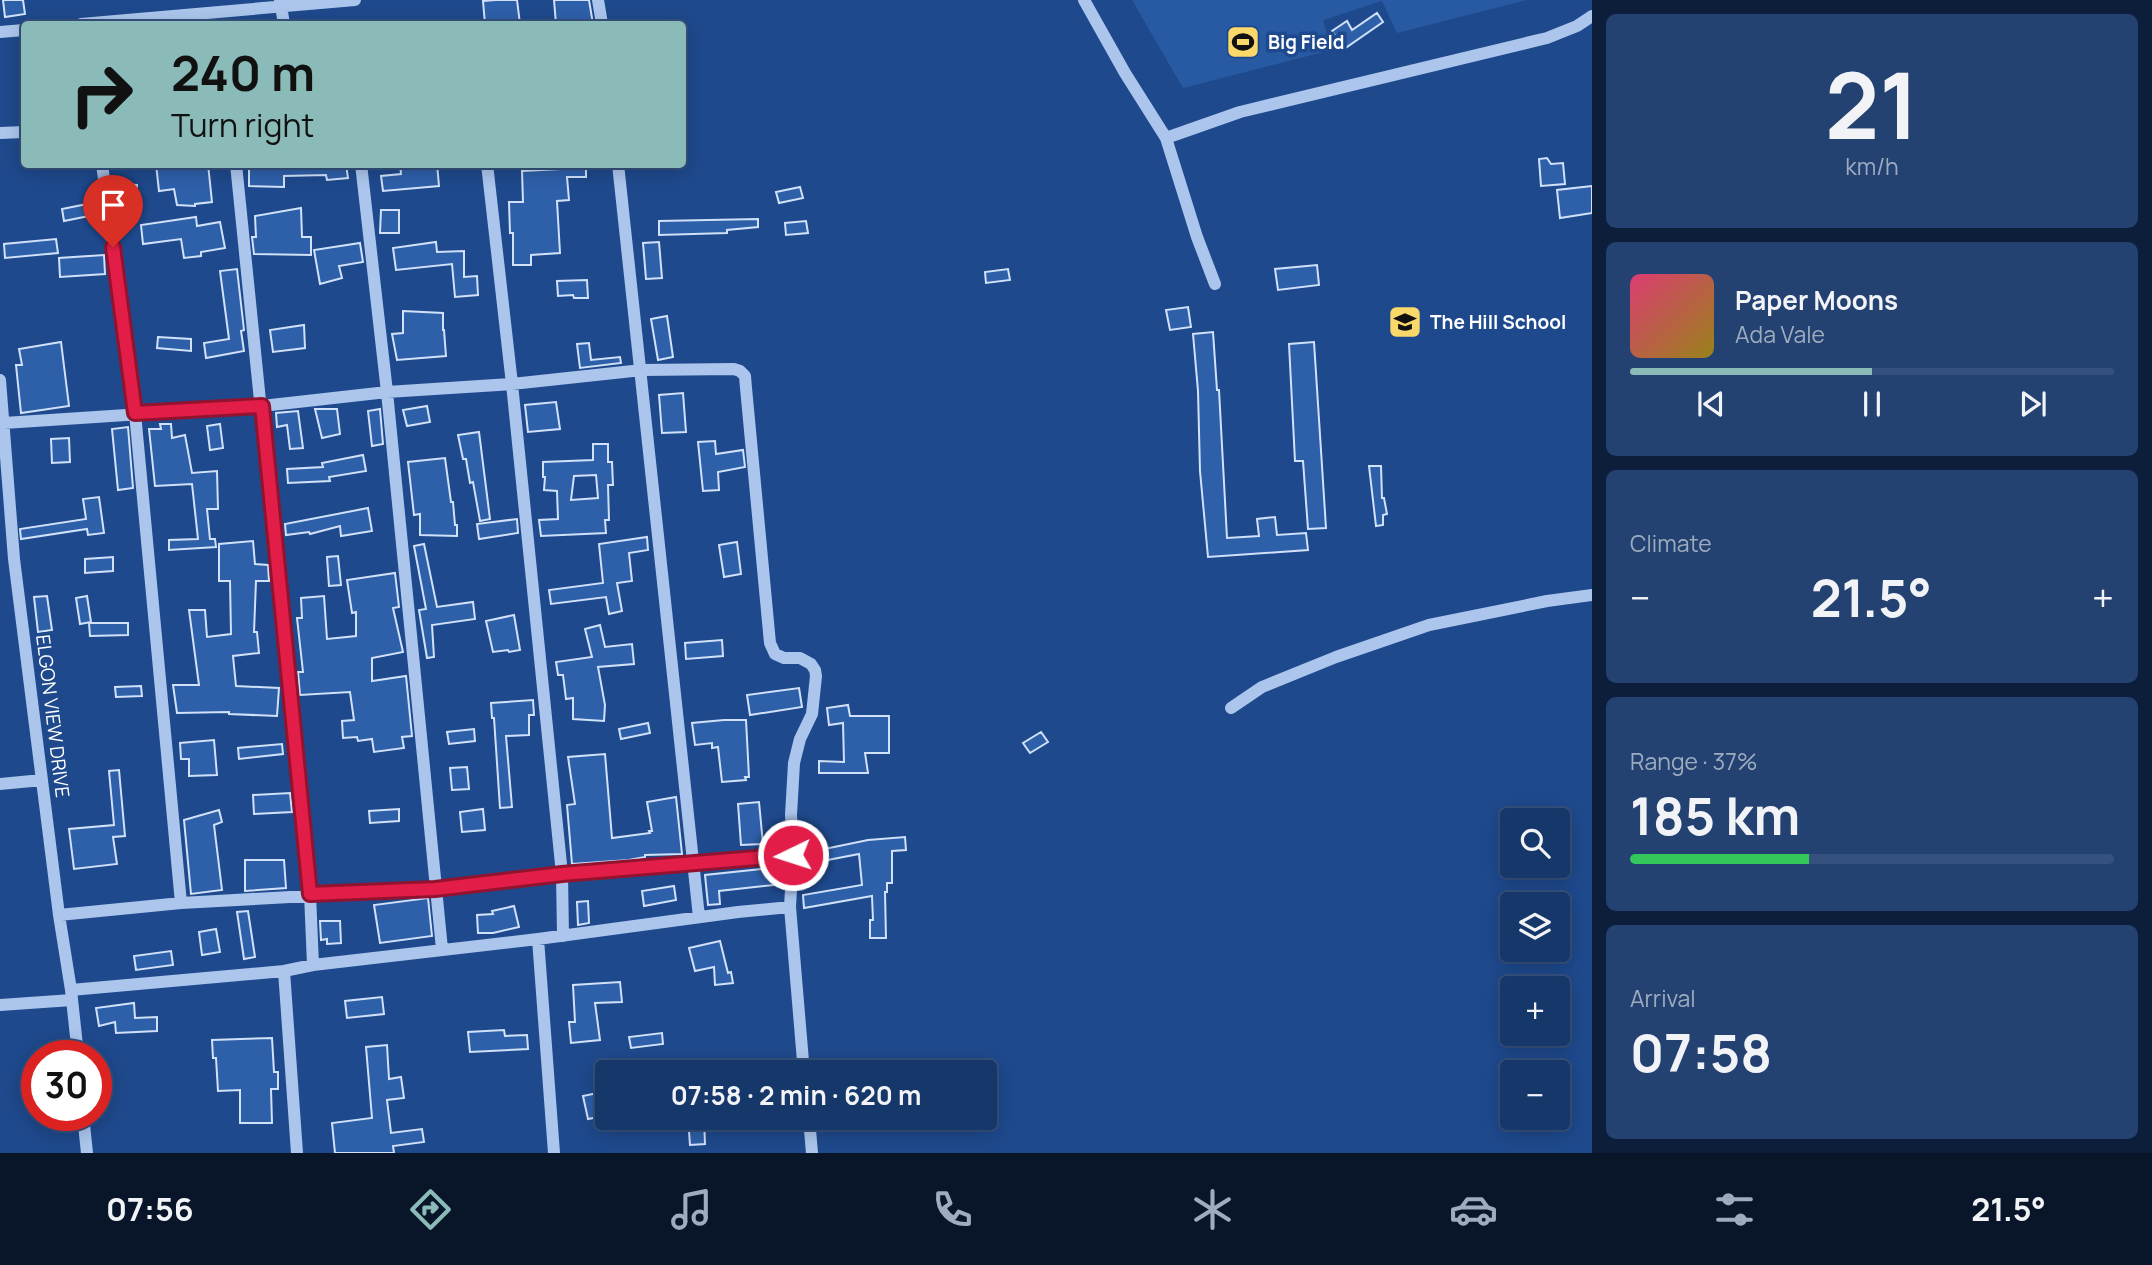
<!DOCTYPE html>
<html lang="en">
<head>
<meta charset="utf-8">
<style>
  :root { --surface:#163769; --page:#234271; --text:#f1f3f6; --muted:#9eacc0; --line:#35517d; --accent:#8bbbb9 }
  body { margin:0; font-family:Manrope,sans-serif; background:var(--page); color:var(--text); height:100vh; display:flex; flex-direction:column; font-size:26px; white-space:nowrap }
  * { box-sizing:border-box; margin:0 }
  p { font-size:23px; color:var(--muted) }
  .icon { flex:none; width:38px; height:38px; fill:none; stroke:currentColor; stroke-width:2; stroke-linecap:round; stroke-linejoin:round }
  .map { position:relative; flex:1; overflow:hidden }
  .panel { display:flex; flex-direction:column; gap:14px; padding:14px; background:#0c1e3a; width:560px }
  .panel>* { flex:none }
  .top-card { position:absolute; left:21px; top:21px; width:665px; height:147px; border-radius:7px; box-shadow:0 4px 18px #0003,0 0 0 2px var(--line); background:#8bbbb9; color:#111; overflow:hidden }
  .buttons { position:absolute; left:1500px; top:808px; display:grid; gap:14px }
  .buttons a { display:grid; place-items:center; width:70px; height:70px; border-radius:7px; background:var(--surface); box-shadow:0 4px 18px #0003,0 0 0 2px var(--line); font-size:35px }
  .speed { position:absolute; left:21px; top:1040px; display:flex; gap:14px; font-size:35px; font-weight:700; text-align:center }
  .speed>* { display:grid; place-content:center; width:91px; height:91px; border-radius:50%; background:var(--surface); box-shadow:0 4px 18px #0003,0 0 0 2px var(--line); line-height:1 }
  .speed .limit { border:10px solid #d22; background:#fff; color:#111 }
  .pin { position:absolute; display:grid; place-items:center; width:60px; height:60px; color:#fff; margin:-72px -30px; border-radius:50% 50% 50% 0; rotate:-45deg; box-shadow:0 0 7px #0007 }
  .pin .icon { rotate:45deg }
  .me { position:absolute; width:77px; margin:-38px; rotate:266deg; stroke-linejoin:round; filter:drop-shadow(0 0 5px #0008) }
  .turn { display:flex; align-items:center; gap:24px; height:147px; padding:0 35px; font-size:32px }
  .turn .icon { width:91px; height:91px; stroke-width:2.5 }
  .turn b { display:block; font-size:49px; line-height:60px }
  .big { font-size:52px; font-weight:700; line-height:1.1 }
  .panel .tile { flex:1; display:flex; flex-direction:column; justify-content:center; gap:10px; min-width:0; padding:0 24px; border-radius:10px; background:var(--page) }
  .panel .dial { align-items:center; gap:0 }
  .dial b { font-size:91px; line-height:1 }
  .song { display:flex; align-items:center; gap:21px }
  .cover { width:84px; height:84px; border-radius:10px; background:linear-gradient(135deg,hsl(340 70% 55%),hsl(50 70% 35%)) }
  .played { height:7px; border-radius:4px; background:linear-gradient(90deg,var(--accent) 50%,var(--line) 50%) }
  .keys { display:flex; justify-content:space-around; direction:ltr }
  .heat { display:flex; justify-content:space-between; align-items:center; font-size:38px; direction:ltr }
  .charge { height:10px; border-radius:5px; background:linear-gradient(90deg,#34c759 37%,var(--line) 0) }
  .trip { position:absolute; left:595px; top:1060px; width:402px; height:70px; border-radius:7px; background:var(--surface); box-shadow:0 4px 18px #0003,0 0 0 2px var(--line); font-weight:700; line-height:70px; text-align:center }
  .menu { display:flex; height:112px; justify-content:space-around; align-items:center; background:#09162a; color:var(--muted) }
  .menu .icon { width:49px; height:49px }
  .menu .current { color:var(--accent) }
  .menu b { font-size:32px; color:var(--text) }
  main { display:flex; flex:1; min-height:0 }
  .map>svg:first-child { display:block }
</style>
</head>
<body>
<main>
<div class="map">
<svg width="1592" height="1153" viewBox="0 0 1592 1153">
  <rect width="100%" height="100%" fill="#1e498c"/>
  <path fill="#285aa4" d="M1132,0H1527L1397,33L1382,1L1323,20L1331,50L1183,88Z"/>
  <path fill="#2e5fa9" stroke="#d0e1f9" stroke-width="2" fill-rule="evenodd" d="M3,0H23L25,14L5,17Z
    M496,0H517L520,24H485L483,1Z
    M554,0H589L593,24H556Z
    M1377,13L1383,22L1344,49L1332,31L1347,21L1352,30Z
    M1547,158L1551,164L1563,163L1565,184L1541,186L1539,159Z
    M156,164H208L212,202L195,204V206L177,205L174,189L159,191Z
    M249,164H346L348,178L327,180L326,175L284,176V187L249,186Z
    M400,164H437L439,186L383,191L381,176L401,174Z
    M560,164H586V177H567L569,200L557,201L560,253L531,255V265H513V233H510L509,202H523L522,171L560,169Z
    M118,184L137,185L136,203H118Z
    M1592,186V213L1560,218L1557,190Z
    M800,187L803,198L779,203L776,192Z
    M97,202L99,214L64,221L62,209Z
    M301,208L302,237H311V255L254,254L252,237H256L255,216Z
    M381,210H399V233H380Z
    M196,217L197,226L220,222L225,248L201,252V256L184,258L181,239L143,244L141,225Z
    M758,219V227L727,230V233L659,235V221Z
    M806,221L808,233L786,235L785,223Z
    M56,239L58,253L5,258L4,244Z
    M436,242L437,252L464,251V277L477,276L478,295L455,297L452,264L396,270L393,248Z
    M659,242L662,278L646,279L643,243Z
    M360,243L363,262L339,266L342,278L320,284L314,250Z
    M104,255L105,274L60,277L59,258Z
    M1317,265L1319,285L1278,290L1275,269Z
    M237,269L244,330L241,331L244,351L206,358L204,343L229,339L220,271Z
    M1008,269L1010,280L986,283L985,272Z
    M587,280L588,298H574L573,295L558,296L557,281Z
    M1188,307L1191,327L1170,330L1166,310Z
    M403,311L443,313V330H444L446,356L397,360L392,334L403,333Z
    M667,316L673,357L658,360L651,319Z
    M304,325L305,348L273,352L270,330Z
    M1213,332L1217,390H1219L1227,538L1259,536L1257,519L1275,517L1277,535L1306,533L1308,550L1208,557L1200,471L1198,391L1193,334Z
    M158,337L191,339V351L157,348Z
    M61,342L69,406L21,413L16,365H22L19,349Z
    M1314,342L1326,528L1308,529L1303,461H1295L1289,344Z
    M589,343L591,360L620,357L621,363L580,368L577,344Z
    M683,393L686,432L662,433L659,395Z
    M556,402L560,429L528,432L525,405Z
    M427,406L430,422L407,426L403,410Z
    M315,409H337L340,434L322,438Z
    M380,409L383,444L372,446L368,411Z
    M298,411L303,448L290,449L287,425L277,427L276,413Z
    M160,424H171L172,438L185,435L192,473L217,471L218,509H207L210,539H215L216,547L169,550V540L198,539L192,484L155,486L149,429H161Z
    M220,424L223,448L210,450L207,426Z
    M128,427L133,488L118,490L112,429Z
    M479,432L490,519L480,521L473,482L470,483L466,459H463L458,435Z
    M69,438L70,462L52,463L51,439Z
    M715,441L716,454L743,450L745,467L718,472L719,490L703,491L698,442Z
    M593,444H608V462H612L613,485H608L609,520H605L606,533L541,536L539,520L558,519L557,491L544,490L545,477H543V462L593,460ZM596,475L598,498L571,500L574,476Z
    M363,455L366,471L329,477L330,481L288,483L287,469L323,467L322,463Z
    M445,458L451,502H453L455,525H457V536L420,535V514L414,515L408,462Z
    M1369,466H1381L1382,498H1384L1387,514L1383,515V525L1376,526Z
    M99,497L104,533L88,535L87,529L21,539L20,529L86,519L83,499Z
    M368,508L372,531L341,536L340,526L310,534L309,532L286,535L285,524Z
    M517,519L518,533L479,539L477,524Z
    M647,537L648,550L629,553L632,581L617,583L622,611L609,614L606,597L551,604L549,590L603,583L599,544Z
    M253,541L255,564L268,565L269,581H256L254,632H257L259,653L233,656L236,686L279,688L277,716L229,714V712L177,713L173,685H199L189,610H205L207,637L231,634L230,581H219V544Z
    M737,542L741,574L724,577L719,545Z
    M424,544L437,607L473,602L475,619L432,625L434,657L427,658L419,610L426,609L414,546Z
    M338,556L341,585L329,586L327,557Z
    M113,557V571L85,573V559Z
    M395,573L399,607L393,608L403,652L372,658V681L406,676L412,736L402,737L404,748L374,752L372,739L358,741L357,737L343,738L342,721L354,720L350,692L300,695L298,672H303L297,618H302L301,598L324,596L327,639L356,636V612L352,613L347,580Z
    M47,596L52,630L38,632L34,597Z
    M87,596L91,622L80,624L76,598Z
    M514,615L520,650L509,652L508,650L493,652L486,621Z
    M89,623H128V635L90,636Z
    M600,625L605,647L632,644L634,664L598,667L605,705L604,721L573,719V698L566,699L563,675H558L556,662L592,657L585,629Z
    M722,640L723,656L686,659L685,643Z
    M141,686L142,696L116,697L115,687Z
    M799,688L802,707L750,715L747,695Z
    M533,700L534,715H529V735L506,736L512,807L500,808L494,718H492L491,703Z
    M848,705L850,716H889V753H865L868,773H819V761L844,762L843,723L829,725L827,708Z
    M724,720H746L749,777H745L746,780L722,782L718,747L712,748V743L695,745L692,723Z
    M648,723L650,733L621,739L619,729Z
    M474,729L475,741L449,744L447,732Z
    M1041,732L1048,742L1030,753L1023,743Z
    M214,740L217,775L189,776V759H181L180,743Z
    M282,744L283,754L239,759L238,748Z
    M605,754L612,838L650,833L649,831H652L647,802L676,797L682,854L645,855V857L629,860L572,864L567,805L575,804L568,757Z
    M467,767L469,789L452,790L450,768Z
    M119,770L125,836L113,837L117,864L74,869L69,829L114,825L109,771Z
    M290,793L292,812L254,814L253,795Z
    M759,802L763,844L741,845L738,804Z
    M399,809V821L370,823L369,811Z
    M483,809L485,830L462,832L460,812Z
    M219,810L222,822L214,825L222,890L191,894L184,820Z
    M905,837L906,850L892,851V883H887V892H885L886,938H870V920H873L872,896L804,908L803,895L862,885L859,854L807,864L805,853L868,840Z
    M245,860H284L286,888L245,891Z
    M781,867L783,884L719,891L720,904L708,905L705,875Z
    M674,886L676,900L644,906L642,891Z
    M428,898L432,936L380,943L374,905Z
    M588,901L589,923L578,925L577,902Z
    M514,906L519,927L493,933H478L477,915L493,914L492,911Z
    M248,911L255,957L244,959L237,912Z
    M320,921H340L341,943L327,944V939L321,940Z
    M216,929L220,952L202,955L199,932Z
    M720,941L728,973L731,972L733,983L715,985L714,967L695,971L689,948Z
    M171,951L173,965L136,970L134,956Z
    M620,982L622,1002L595,1003L600,1040L571,1043L569,1022H575L573,985Z
    M382,997L384,1014L347,1018L345,1001Z
    M134,1003L135,1018L157,1017V1031L116,1033L115,1022L99,1026L96,1008Z
    M504,1030L505,1036L527,1035L528,1049L470,1052L468,1032Z
    M662,1033L663,1044L631,1048L629,1037Z
    M272,1038L274,1072H278V1089H271L272,1123H240V1090L218,1091L216,1058H213L212,1040Z
    M387,1045L389,1079L401,1077L404,1098L387,1100L391,1133L422,1129L424,1142L393,1146L394,1153H335L332,1123L372,1118L366,1047Z
    M607,1091V1108L603,1109L604,1116L588,1119L583,1096Z
    M688,1118H704L705,1144L690,1145Z"/>
  <g fill="none" stroke-linecap="round" stroke-linejoin="round">
    <path stroke="#abc5ec" stroke-width="12" d="M280,0L284,24
      M598,0L602,24
      M1084,0L1125,73L1166,138L1240,112L1547,38L1577,26L1592,16
      M81,24L355,0
      M0,32L24,30
      M0,133L24,132
      M1166,138L1197,237L1215,284
      M102,164L135,413L181,903
      M236,164L310,894L313,965
      M361,164L387,392L442,949
      M487,164L512,384L562,874L563,936
      M618,164L699,917
      M0,380L14,559L59,915L71,990L78,1055
      M4,423L262,406L387,392L512,384L642,370L734,369L740,371L745,376L746,388L770,643L775,654L784,658H800L811,664L815,670L816,676L812,714L800,739L794,763L791,815L793,855L790,907L804,1073
      M1231,708L1262,687L1336,657L1429,625L1547,601L1592,595
      M0,784L42,780
      M59,915L181,903L435,889L562,874L793,855
      M538,939L554,1153
      M284,971L297,1153
      M71,990L284,971L313,965L538,939L738,912L790,907
      M0,1005L72,1000
      M83,1115L87,1153
      M809,1118L812,1153"/>
  </g>
  <g fill="none" stroke-linecap="round" stroke-linejoin="round">
    <defs>
      <path id="route" d="M113,247L135,413L262,406L310,894L435,889L562,874L793,855"/>
    </defs>
    <use href="#route" stroke="#92132f" stroke-width="18"/>
    <use href="#route" stroke="#e11d48" stroke-width="12"/>
  </g>
  <defs>
    <symbol id="stadium-square" viewBox="-11 -11 22 22"><rect x="-9" y="-9" width="18" height="18" rx="4" fill="#fbd86a" stroke="#1e498c"/><path d="M0-5a6.5 5 0 1 0 0 10a6.5 5 0 1 0 0-10ZM-3.5-1.8h7v3.6h-7Z" fill="#111"/></symbol>
    <symbol id="school-square" viewBox="-11 -11 22 22"><rect x="-9" y="-9" width="18" height="18" rx="4" fill="#fbd86a" stroke="#1e498c"/><path d="M0-5L7-2L0 1L-7-2ZM-4 1L0 2.5L4 1V4Q0 6-4 4Z" fill="#111"/></symbol>
  </defs>
  <g fill-rule="evenodd">
    <use href="#stadium-square" x="1224" y="23" width="38" height="38"/>
    <use href="#school-square" x="1386" y="303" width="38" height="38"/>
  </g>
  <g text-anchor="middle" stroke-width="7" stroke-linejoin="round" paint-order="stroke">
    <g font-size="19" font-weight="bold" fill="#fff" stroke="#1e498c" text-anchor="start">
      <text x="1268" y="49">Big Field</text>
      <text x="1430" y="329">The Hill School</text>
    </g>
    <g font-size="19" fill="#fff" stroke="#1e498c">
      <text transform="translate(53 716) rotate(83)" y="7">ELGON VIEW DRIVE</text>
    </g>
  </g>
</svg>
<div class="buttons">
<a><svg class="icon" aria-label="search" viewBox="0 0 24 24"><circle cx="10" cy="10" r="6"/><path d="M15 15l6 6"/></svg></a>
<a><svg class="icon" aria-label="layers" viewBox="0 0 24 24"><path d="M12 4l9 5-9 5-9-5zM3 14l9 5 9-5"/></svg></a>
<a>+</a>
<a>−</a>
</div>
<div class="speed"><div class="limit">30</div></div>
<div class="pin" style="left:113px;top:247px;background:#d93025"><svg class="icon" aria-label="arrive" viewBox="0 0 24 24"><path d="M6 21V4h12l-3 4 3 4H6"/></svg></div>
<svg class="me" style="left:793px;top:855px" viewBox="-20 -20 40 40"><circle r="17" fill="#e11d48" stroke="#fff" stroke-width="3"/><path d="M0-11L8 9 0 5-8 9z" fill="#fff"/></svg>
<div class="trip">07:58 · 2 min · 620 m</div>
<div class="top-card">
<div class="turn"><svg class="icon" aria-label="right" viewBox="0 0 24 24"><path d="M7 20v-9h11M14 6l5 5-5 5"/></svg><div><b>240 m</b>Turn right</div></div>
</div>
</div>
<section class="panel">
<div class="tile dial"><b>21</b><p>km/h</p></div>
<div class="tile">
<div class="song"><i class="cover"></i><div><b>Paper Moons</b><p>Ada Vale</p></div></div>
<div class="played"></div>
<div class="keys"><svg class="icon" aria-label="previous" viewBox="0 0 24 24"><path d="M18 5L8 12l10 7zM5 5v14"/></svg><svg class="icon" aria-label="pause" viewBox="0 0 24 24"><path d="M8 5v14M16 5v14"/></svg><svg class="icon" aria-label="next" viewBox="0 0 24 24"><path d="M6 5l10 7-10 7zM19 5v14"/></svg></div>
</div>
<div class="tile"><p>Climate</p>
<div class="heat"><a>−</a><b class="big">21.5°</b><a>+</a></div>
</div>
<div class="tile"><p>Range · 37%</p><b class="big">185 km</b><div class="charge"></div></div>
<div class="tile"><p>Arrival</p><b class="big">07:58</b></div>
</section>
</main>
<nav class="menu">
<b>07:56</b>
<svg class="icon current" aria-label="directions" viewBox="0 0 24 24"><path d="M12 3l9 9-9 9-9-9zM9 14v-3h6M13 9l2 2-2 2"/></svg>
<svg class="icon" aria-label="music" viewBox="0 0 24 24"><path d="M9 18V5l10-2v13"/><circle cx="6" cy="18" r="3"/><circle cx="16" cy="16" r="3"/></svg>
<svg class="icon" aria-label="phone" viewBox="0 0 24 24"><path d="M5 4h4l2 5-3 2q2 4 5 5l2-3 5 2v4C11 20 4 13 5 4z"/></svg>
<svg class="icon" aria-label="climate" viewBox="0 0 24 24"><path d="M12 3v18M4 7l16 10M4 17L20 7"/></svg>
<svg class="icon" aria-label="car" viewBox="0 0 24 24"><path d="M5 17H2v-5l4-1 3-4h7l3 4 3 1v5h-3M9 17h6M6 11h13"/><circle cx="7" cy="17" r="2"/><circle cx="17" cy="17" r="2"/></svg>
<svg class="icon" aria-label="filters" viewBox="0 0 24 24"><path d="M4 7h16M4 17h16"/><circle cx="9" cy="7" r="2"/><circle cx="15" cy="17" r="2"/></svg>
<b>21.5°</b>
</nav>
</body>
</html>
